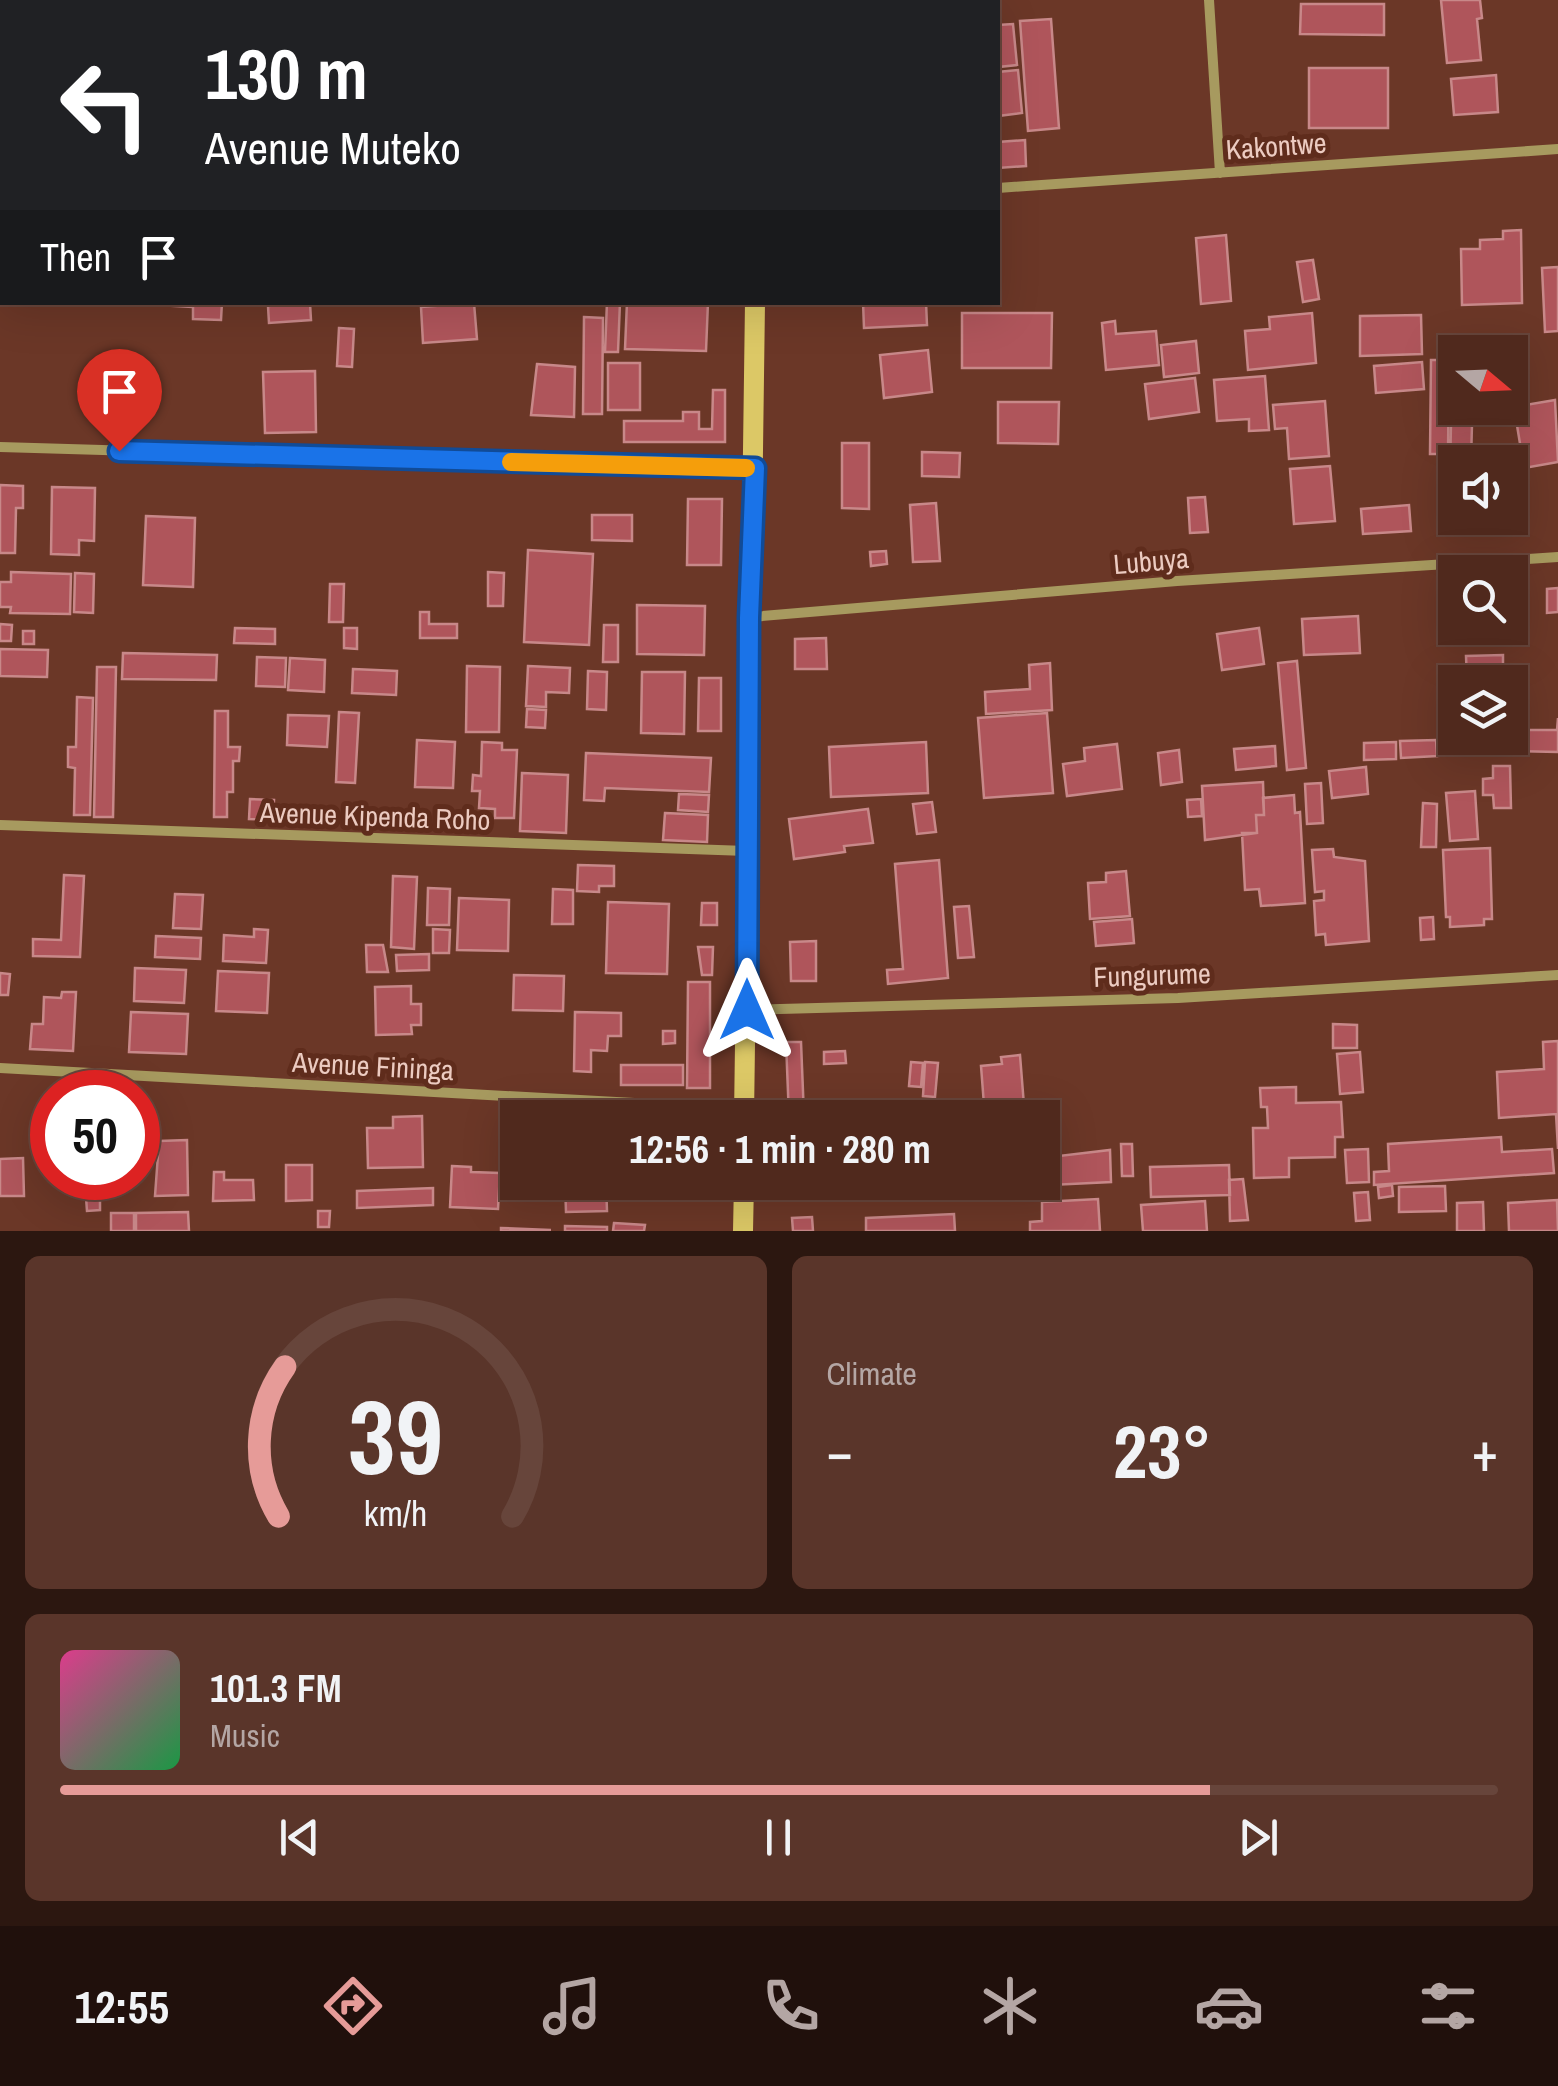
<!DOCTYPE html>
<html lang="en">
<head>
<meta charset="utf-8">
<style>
  :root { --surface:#50291d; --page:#5a352a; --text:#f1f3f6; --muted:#b4a6a4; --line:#67453b; --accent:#e69b98 }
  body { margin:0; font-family:"Archivo Narrow",sans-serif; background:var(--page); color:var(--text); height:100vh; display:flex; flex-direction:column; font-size:38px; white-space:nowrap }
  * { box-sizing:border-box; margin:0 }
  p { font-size:32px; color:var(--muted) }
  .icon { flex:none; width:55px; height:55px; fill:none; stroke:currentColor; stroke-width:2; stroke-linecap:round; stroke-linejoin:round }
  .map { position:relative; height:1231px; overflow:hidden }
  .details { display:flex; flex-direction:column; gap:25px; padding:25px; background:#2c1710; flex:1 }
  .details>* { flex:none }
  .top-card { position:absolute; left:0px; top:0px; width:1000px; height:305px; box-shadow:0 10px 40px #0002,0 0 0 2px var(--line); background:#202124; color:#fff; overflow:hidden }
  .needle { width:65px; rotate:109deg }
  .buttons { position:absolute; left:1438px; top:335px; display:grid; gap:20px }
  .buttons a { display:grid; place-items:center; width:90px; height:90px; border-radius:0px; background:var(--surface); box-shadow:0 10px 40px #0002,0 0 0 2px var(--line); font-size:50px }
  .speed { position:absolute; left:30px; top:1070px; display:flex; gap:20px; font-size:50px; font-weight:700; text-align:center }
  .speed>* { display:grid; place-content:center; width:130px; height:130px; border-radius:50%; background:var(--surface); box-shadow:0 10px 40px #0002,0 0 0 2px var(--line); line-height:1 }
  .speed .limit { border:15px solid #d22; background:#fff; color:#111 }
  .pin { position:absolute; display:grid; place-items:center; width:85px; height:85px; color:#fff; margin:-102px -42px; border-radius:50% 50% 50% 0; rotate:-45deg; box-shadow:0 0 10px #0007 }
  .pin .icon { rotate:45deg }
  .me { position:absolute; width:110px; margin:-55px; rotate:0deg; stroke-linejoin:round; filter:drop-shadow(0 0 8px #0008) }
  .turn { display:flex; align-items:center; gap:35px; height:210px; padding:0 40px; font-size:45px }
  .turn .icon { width:130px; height:130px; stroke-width:2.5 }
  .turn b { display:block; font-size:70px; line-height:85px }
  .then { display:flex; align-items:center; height:95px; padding:0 40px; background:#0003; gap:20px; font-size:38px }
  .big { font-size:75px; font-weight:700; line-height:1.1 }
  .details .widget { flex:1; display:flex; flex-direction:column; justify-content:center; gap:15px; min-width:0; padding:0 35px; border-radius:15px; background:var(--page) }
  .details .dial { align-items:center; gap:0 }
  .dial svg { height:260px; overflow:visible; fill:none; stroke:var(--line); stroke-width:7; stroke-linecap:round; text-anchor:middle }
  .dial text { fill:var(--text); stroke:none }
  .song { display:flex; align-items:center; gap:30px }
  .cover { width:120px; height:120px; border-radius:15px; background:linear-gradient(135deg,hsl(330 70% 55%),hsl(140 70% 35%)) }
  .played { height:10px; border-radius:5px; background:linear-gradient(90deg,var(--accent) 80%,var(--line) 80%) }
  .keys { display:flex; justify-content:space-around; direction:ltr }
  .heat { display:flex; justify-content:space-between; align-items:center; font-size:55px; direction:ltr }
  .details .tiles { flex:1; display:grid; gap:25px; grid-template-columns:1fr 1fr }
  .widget:last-child { grid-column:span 2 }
  .trip { position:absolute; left:500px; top:1100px; width:560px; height:100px; border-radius:0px; background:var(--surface); box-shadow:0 10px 40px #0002,0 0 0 2px var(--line); font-weight:700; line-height:100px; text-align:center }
  .tabs { display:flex; height:160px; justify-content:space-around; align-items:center; background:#20100c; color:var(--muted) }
  .tabs .icon { width:70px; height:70px }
  .tabs .on { color:var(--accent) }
  .tabs b { font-size:45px; color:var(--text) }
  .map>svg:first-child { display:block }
</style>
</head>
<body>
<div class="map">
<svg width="1558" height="1231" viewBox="0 0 1558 1231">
  <rect width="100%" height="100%" fill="#6b3727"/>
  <path fill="#af555b" stroke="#c88889" stroke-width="2.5" d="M1441,0H1480L1482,18L1477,19L1481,60L1447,63Z
    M1301,4H1384V35L1300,34Z
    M1051,19L1059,128L1028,131L1020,21Z
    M1013,24L1017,65L998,67V25Z
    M1309,68H1388V128H1309Z
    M1018,70L1022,113L998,116V72Z
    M1496,75L1498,112L1454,115L1451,79Z
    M1025,140L1026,166L998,168V142Z
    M1521,230L1522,303L1462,305L1461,249H1480V240L1503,239V231Z
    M1226,235L1231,301L1201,304L1196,238Z
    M1313,260L1319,299L1303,302L1297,262Z
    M1558,267V331L1545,332L1542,268Z
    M222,302L221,320L193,319V307L139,304Z
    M607,302H620L618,352H605Z
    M627,302H708L706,351L625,349Z
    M863,302H926L927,325L864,328Z
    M310,303L311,320L269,323L268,306Z
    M474,303L477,339L423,343L421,307Z
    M962,313H1052L1051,368H962Z
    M1312,313L1316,363L1248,370L1245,331L1270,329L1269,317Z
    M1421,315L1422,354L1360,356V316Z
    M584,317L603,318L602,414H583Z
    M1115,321L1116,334L1156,331L1159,365L1106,370L1102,323Z
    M339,328L354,329L352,367L337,366Z
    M1196,341L1199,373L1164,377L1161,345Z
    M928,350L932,392L884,398L880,355Z
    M1431,360H1449L1448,454H1430Z
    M1422,362L1424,389L1376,393L1374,366Z
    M608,363H640V410H608Z
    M537,364L575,367L574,417L531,415Z
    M315,371L316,432L265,433L263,372Z
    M1265,376L1269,430L1249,431V419L1217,421L1214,380Z
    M1195,378L1199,412L1149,419L1145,384Z
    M713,390H725V442H624V421H683V412H699V429H712Z
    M1555,400L1558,462L1524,468L1514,407Z
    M1325,401L1329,456L1289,459L1287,428L1275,429L1273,405Z
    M998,402H1059L1058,444L998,443Z
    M1451,424H1472L1471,462H1455V518H1470H1449Z
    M842,443H869V509L842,508Z
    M922,452L960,453L959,477L922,476Z
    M1330,466L1335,521L1294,524L1290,469Z
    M0,485L23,486V508H16L15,553H0Z
    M52,487L95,488L94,541L79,540V555L51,554Z
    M1205,497L1208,532L1190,533L1188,498Z
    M688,499H722L721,565H687Z
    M936,503L940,561L913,562L910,505Z
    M1409,505L1411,531L1363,534L1361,509Z
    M592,515H632V541L592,540Z
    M146,516L195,518L193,587L143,585Z
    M528,550L593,554L589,645L524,642Z
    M886,551L887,564L871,566L870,552Z
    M11,572L71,574L70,614L10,613L11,607H0V582H11Z
    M488,572L504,573L503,606H488Z
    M75,573L94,574L93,613L74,612Z
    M330,584H344L343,622H329Z
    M1558,588V612L1547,613V589Z
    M637,605L705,606L704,655L637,654Z
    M420,612H429V624H457V638H420Z
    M1358,616L1360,653L1304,655L1302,619Z
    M0,624L12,625L11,641H0Z
    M604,625H618V662H603Z
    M235,628L275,629V644L234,643Z
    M344,628H357V649L344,648Z
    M1259,628L1264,664L1222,670L1217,634Z
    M23,631H34V644H23Z
    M826,638L827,669H795V639Z
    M0,649L48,650L47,677L0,676Z
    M123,653L217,655L216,680L122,679Z
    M1503,655V682H1467L1466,656Z
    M257,657L286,658L285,687L256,686Z
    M290,658L325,660L324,692L288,690Z
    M1297,661L1306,768L1287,770L1278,663Z
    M1050,663L1052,710L986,714L985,692L1030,689L1029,665Z
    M467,666L500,667L499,732H466Z
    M528,666L570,668L569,693L546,692V707L526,706Z
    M97,667H116L113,817H94Z
    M353,669L397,671L396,695L352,693Z
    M588,671L607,672L606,710L587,709Z
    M642,672H685L684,734L641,733Z
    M699,678H721V731H698Z
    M77,697L93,698L90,815H74L75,768L68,767V747H76Z
    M1444,706H1455V738H1505L1506,748L1445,751Z
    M527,709L546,710L545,728L526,727Z
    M215,711H228V747H240L239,761H233V792H227V817H214Z
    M339,712L359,713L355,783L336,782Z
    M1047,713L1053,793L984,798L978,718Z
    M288,715L329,716L327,747L287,745Z
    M1558,718V752L1508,751L1510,730H1557Z
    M417,740L455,742L453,788L415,787Z
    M1436,740L1437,756L1401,758L1400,741Z
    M482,742L502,743V750H517L514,818H495V809L479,808L480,791H472L473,775L481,776Z
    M926,742L928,793L831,797L829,747Z
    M1396,742V759L1364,760V743Z
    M1117,744L1122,789L1067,796L1063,764L1085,761L1084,748Z
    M1275,746L1276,766L1236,770L1234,749Z
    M1179,750L1182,782L1161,785L1158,753Z
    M586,753L711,758L709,792L605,788L604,801L584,800Z
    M1493,766H1510L1511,808H1494L1493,795H1483V779L1493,778Z
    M1366,767L1368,794L1332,798L1329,771Z
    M522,773L568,775L566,833L520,831Z
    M1263,782L1264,815H1256L1257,833L1205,840L1202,786Z
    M1321,783L1323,823L1307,824L1305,784Z
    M1475,791L1478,839L1450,841L1446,793Z
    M679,794L709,795L708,812L678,810Z
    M1294,795L1295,813L1300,812L1305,903L1261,906L1259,889L1245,890L1242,833H1257L1256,815H1264L1263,798Z
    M250,799L274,800L273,820L249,819Z
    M1201,799L1202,816L1188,817L1187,800Z
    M932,802L936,832L917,834L913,804Z
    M1423,803L1437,804L1436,847H1421Z
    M868,809L873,843L844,846L845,852L794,859L789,819Z
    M665,813L708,815L707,842L663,840Z
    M1490,848L1492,919H1484V925L1450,927V917H1446L1443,850Z
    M1333,849L1334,857L1365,861L1369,941L1326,945L1325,934L1316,935L1314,901L1324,900V891L1315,892L1312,850Z
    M939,860L948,978L888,984L887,970L903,969L895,864Z
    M578,865L614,866V886H599V892L577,891Z
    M1126,871L1130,916L1090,919L1088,883L1106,882V873Z
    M64,875L84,876L80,957L33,956V939L61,940Z
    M393,876L417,877L414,949L391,947Z
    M428,888L450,889L449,925H427Z
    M553,889L573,890V924H552Z
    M175,894L203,895L201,929L173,928Z
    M459,898L509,900L508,951L457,950Z
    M608,902L669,904L667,974L606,973Z
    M702,903H717V925H701Z
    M969,906L974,957L958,958L954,907Z
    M1433,917L1434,939L1421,940L1420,918Z
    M1132,919L1134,943L1096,946L1094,922Z
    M254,929L268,930L266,963L223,961L224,935L254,937Z
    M433,929L450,930L449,953H433Z
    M156,936L201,938L200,959L155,957Z
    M816,941V981H791L790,942Z
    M366,945H383L388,972H367Z
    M698,947H713L712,975H702Z
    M429,954V970L397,971L396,955Z
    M135,968L186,970L184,1003L134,1001Z
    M218,971L269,973L267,1013L216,1011Z
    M0,973L10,974L8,995H0Z
    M514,975L564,976L563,1011L513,1010Z
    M688,982H710V1088H687Z
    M411,986V1004H421V1025H411L412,1034L376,1035L375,987Z
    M62,992H76L73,1051L30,1049L32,1024H43L44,997L61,998Z
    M131,1012L188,1014L186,1054L129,1052Z
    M575,1012L621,1013V1036H608L607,1051L591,1050V1072L574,1071Z
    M1333,1024L1357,1025V1048H1333Z
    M663,1031H675V1043L663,1044Z
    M1558,1041V1149L1556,1114L1499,1118L1497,1072L1544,1069L1543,1042Z
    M786,1042H801L804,1116L789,1117Z
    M845,1051L846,1063L824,1064V1052Z
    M1360,1052L1363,1092L1340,1094L1337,1054Z
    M1020,1055L1025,1118H985L981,1066L1002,1064L1001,1057Z
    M911,1062L923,1063L921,1087L909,1086Z
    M925,1062L938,1063L935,1097L923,1096Z
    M621,1065H683V1085H621Z
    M1296,1087V1103L1341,1102L1343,1137H1335V1157L1289,1158V1177L1254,1178L1253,1128H1268L1267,1107H1261L1260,1088Z
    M422,1116L423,1167L368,1168L367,1128H393V1117Z
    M1501,1137L1502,1152L1552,1149L1554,1173L1374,1185V1172L1389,1171L1388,1144Z
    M187,1140L188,1195L155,1196L159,1141Z
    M1121,1144H1132L1133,1176H1122Z
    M1368,1149L1369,1182L1347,1183L1345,1150Z
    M1110,1150L1111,1182L1051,1185L1050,1157Z
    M23,1158L24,1196H0V1159Z
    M286,1165H312V1200L286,1201Z
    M1229,1165L1230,1195L1151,1197L1150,1167Z
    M452,1166L471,1167V1172L500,1173L498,1209L450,1207Z
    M214,1172H224V1180H253L254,1200L213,1201Z
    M89,1178H137V1181H127V1187L106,1188V1182H89Z
    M1243,1179L1248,1220L1230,1221L1229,1180Z
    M565,1182H606L607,1211L566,1212Z
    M795,1182H809V1196L796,1197Z
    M1392,1185L1393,1196L1379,1198L1378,1187Z
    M1445,1186L1446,1211L1399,1212V1187Z
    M433,1188V1205L357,1208V1191Z
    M1368,1192L1370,1220L1356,1221L1354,1193Z
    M86,1197H100V1210L87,1211Z
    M1098,1199L1100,1231H1030V1222L1042,1221V1202Z
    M1557,1200L1558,1231H1509L1508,1203Z
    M1205,1201L1207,1231H1143L1141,1205Z
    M1483,1202L1484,1231H1457V1203Z
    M318,1211H330L329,1227H318Z
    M188,1212L189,1231H136V1213Z
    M111,1213H134V1231H111Z
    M954,1214L955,1231H866V1218Z
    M812,1217L813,1231H793L792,1218Z
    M614,1223L645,1225L644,1231H613Z
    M565,1226L607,1227V1231H565Z
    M501,1228L551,1230L501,1231Z"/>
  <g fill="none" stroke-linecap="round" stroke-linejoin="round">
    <path stroke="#a79a5f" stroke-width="10" d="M1209,0L1220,173
      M0,129H2
      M998,188L1558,149
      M0,447L754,469
      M751,617L1177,581L1558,557
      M0,825L747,851
      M747,1010L1178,998L1558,975
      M0,1068L743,1109"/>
    <path stroke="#dcc866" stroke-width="20" d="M749,0V2
      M744,1118L755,302
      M743,1231L744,1182"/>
  </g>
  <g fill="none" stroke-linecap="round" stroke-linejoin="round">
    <defs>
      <path id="route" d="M119,451L755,468L749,618L747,1010"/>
    </defs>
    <use href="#route" stroke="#114b97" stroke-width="25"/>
    <use href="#route" stroke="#1a73e8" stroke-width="18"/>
    <path stroke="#f59e0b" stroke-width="18" d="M511,462L746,468"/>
  </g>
  <g text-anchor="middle" stroke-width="10" stroke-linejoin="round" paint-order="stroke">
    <g font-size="28" fill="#eccbc1" stroke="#5f2c1c">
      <text transform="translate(1276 146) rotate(-4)" y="10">Kakontwe</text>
      <text transform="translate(1151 561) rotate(-5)" y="10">Lubuya</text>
      <text transform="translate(375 816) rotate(2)" y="10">Avenue Kipenda Roho</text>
      <text transform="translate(1152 975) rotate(-2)" y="10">Fungurume</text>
      <text transform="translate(373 1066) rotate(3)" y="10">Avenue Fininga</text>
    </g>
  </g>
</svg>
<div class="buttons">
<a><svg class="needle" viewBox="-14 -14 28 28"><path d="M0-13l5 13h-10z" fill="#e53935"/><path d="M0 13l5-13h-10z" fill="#b4a6a4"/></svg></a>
<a><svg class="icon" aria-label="sound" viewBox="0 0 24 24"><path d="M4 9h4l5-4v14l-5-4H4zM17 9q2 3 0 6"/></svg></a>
<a><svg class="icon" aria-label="search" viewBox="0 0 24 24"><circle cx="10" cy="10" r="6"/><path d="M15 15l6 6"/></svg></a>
<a><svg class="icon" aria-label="layers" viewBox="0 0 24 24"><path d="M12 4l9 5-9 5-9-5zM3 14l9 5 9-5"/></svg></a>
</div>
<div class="speed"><div class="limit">50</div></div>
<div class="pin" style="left:119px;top:451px;background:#d93025"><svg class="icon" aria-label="arrive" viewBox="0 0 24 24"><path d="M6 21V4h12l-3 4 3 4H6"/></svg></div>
<svg class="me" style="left:747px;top:1010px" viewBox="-20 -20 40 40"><path d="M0-17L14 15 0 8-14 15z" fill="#1a73e8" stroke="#fff" stroke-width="4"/></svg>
<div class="trip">12:56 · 1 min · 280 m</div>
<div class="top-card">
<div class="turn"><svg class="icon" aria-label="left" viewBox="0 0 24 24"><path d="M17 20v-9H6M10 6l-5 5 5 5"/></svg><div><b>130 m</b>Avenue Muteko</div></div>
<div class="then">Then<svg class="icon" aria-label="arrive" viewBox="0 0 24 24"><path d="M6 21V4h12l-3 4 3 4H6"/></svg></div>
</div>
</div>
<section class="details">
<div class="tiles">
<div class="widget dial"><svg viewBox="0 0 100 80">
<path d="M14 69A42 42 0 1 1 86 69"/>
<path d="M14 69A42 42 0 0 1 16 23" stroke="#e69b98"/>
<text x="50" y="56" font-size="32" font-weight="700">39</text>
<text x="50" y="72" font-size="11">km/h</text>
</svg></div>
<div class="widget"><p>Climate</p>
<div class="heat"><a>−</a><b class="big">23°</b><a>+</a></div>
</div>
<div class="widget">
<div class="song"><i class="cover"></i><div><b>101.3 FM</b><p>Music</p></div></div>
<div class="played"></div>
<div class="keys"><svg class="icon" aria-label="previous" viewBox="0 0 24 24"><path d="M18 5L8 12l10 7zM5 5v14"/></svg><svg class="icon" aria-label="pause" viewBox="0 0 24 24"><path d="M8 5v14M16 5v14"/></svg><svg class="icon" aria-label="next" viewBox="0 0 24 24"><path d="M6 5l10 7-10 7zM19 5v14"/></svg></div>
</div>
</div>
</section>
<nav class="tabs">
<b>12:55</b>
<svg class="icon on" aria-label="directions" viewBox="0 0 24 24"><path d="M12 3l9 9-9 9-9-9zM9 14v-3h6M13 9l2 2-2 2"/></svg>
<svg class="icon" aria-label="music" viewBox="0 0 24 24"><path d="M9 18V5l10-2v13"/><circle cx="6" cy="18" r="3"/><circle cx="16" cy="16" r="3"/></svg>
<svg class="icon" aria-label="phone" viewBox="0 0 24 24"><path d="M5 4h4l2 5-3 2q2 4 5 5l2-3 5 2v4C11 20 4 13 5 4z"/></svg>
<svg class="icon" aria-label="climate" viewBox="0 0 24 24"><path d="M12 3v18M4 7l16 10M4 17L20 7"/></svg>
<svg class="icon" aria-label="car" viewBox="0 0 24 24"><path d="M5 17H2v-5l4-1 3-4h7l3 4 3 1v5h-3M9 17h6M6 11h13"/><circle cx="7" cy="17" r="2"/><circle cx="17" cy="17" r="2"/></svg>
<svg class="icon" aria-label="filters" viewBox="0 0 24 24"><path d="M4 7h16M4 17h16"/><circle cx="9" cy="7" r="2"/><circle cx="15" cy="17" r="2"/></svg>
</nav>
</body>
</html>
